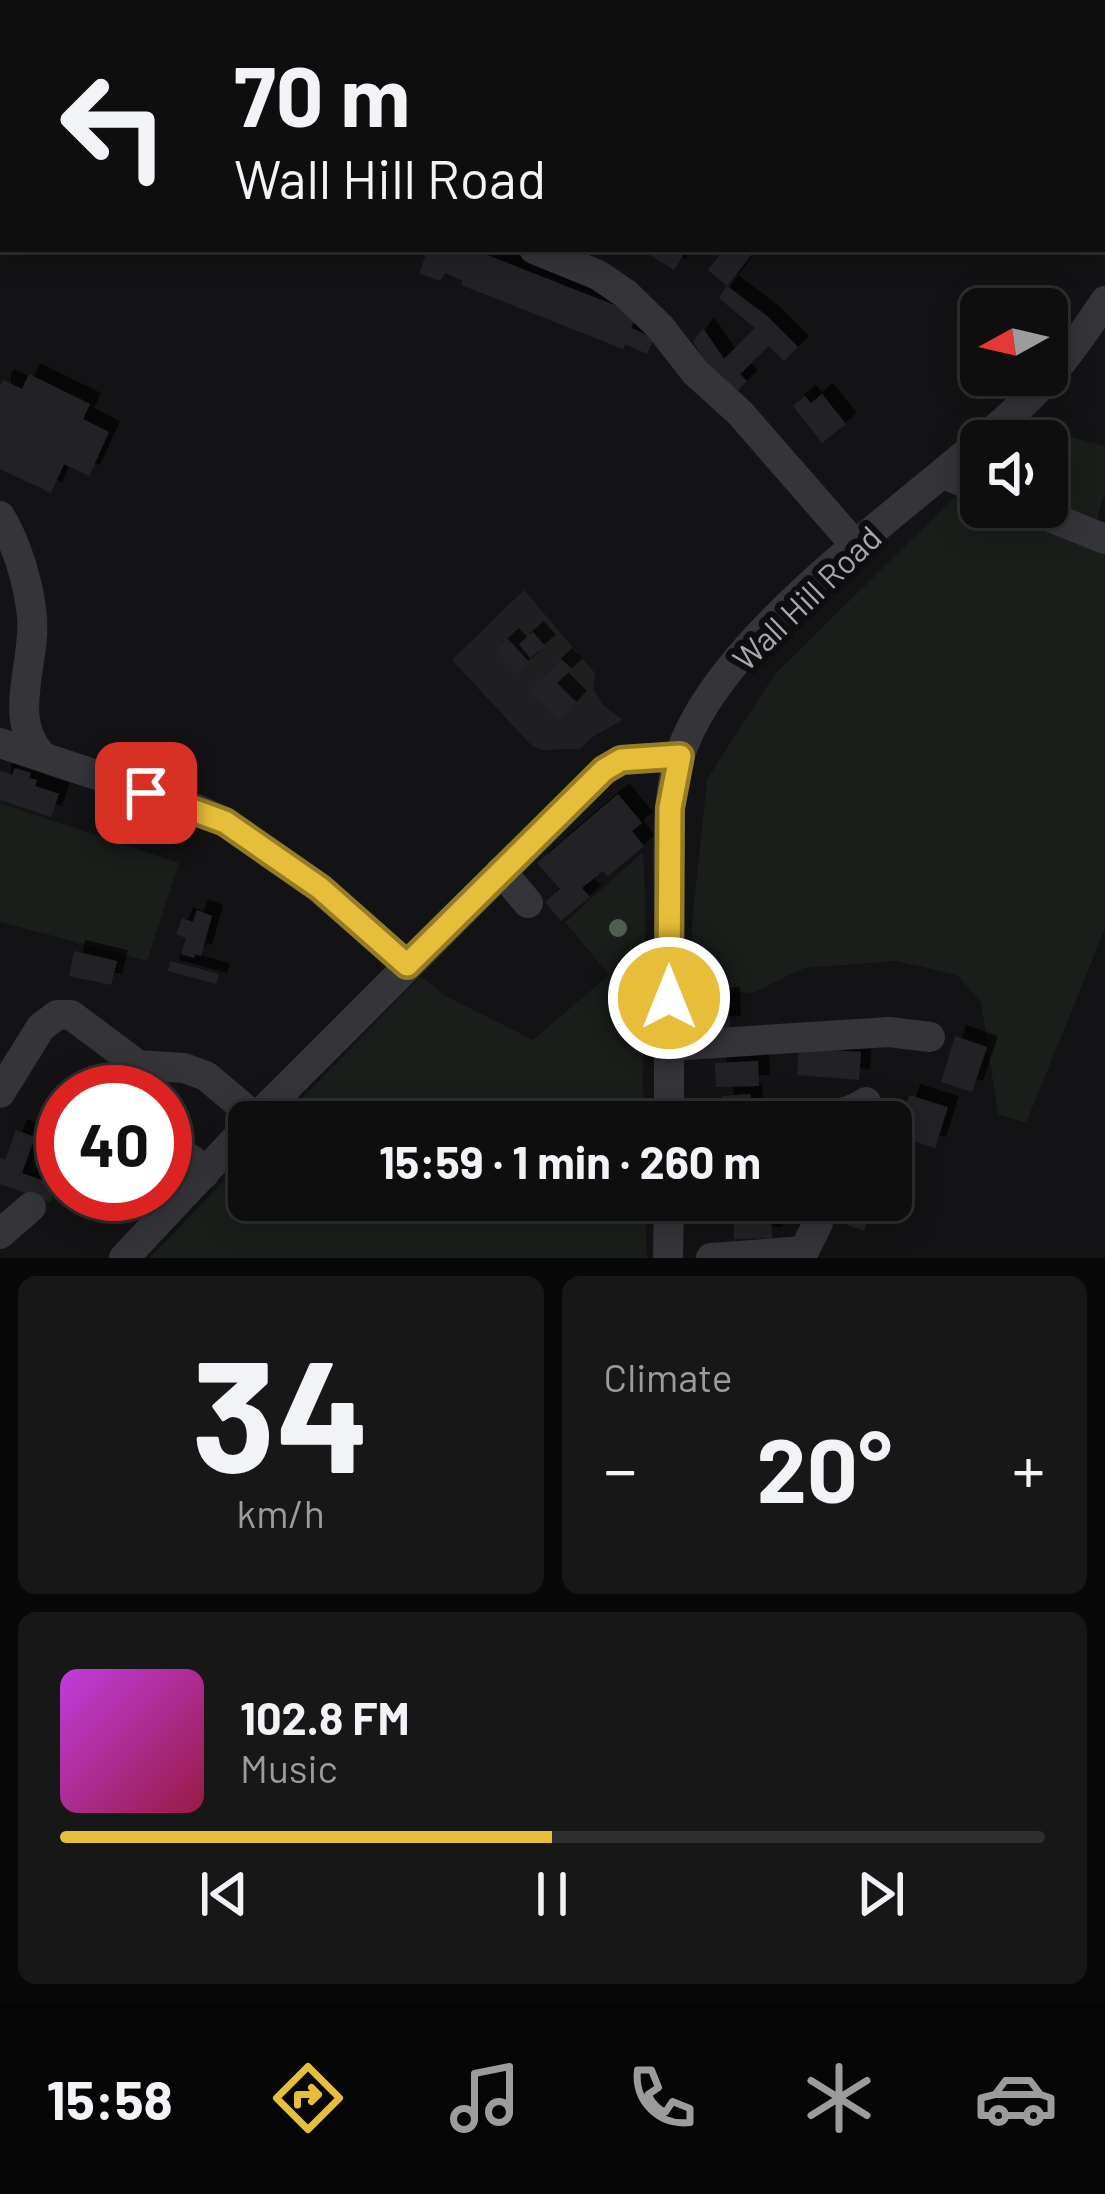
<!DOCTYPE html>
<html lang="en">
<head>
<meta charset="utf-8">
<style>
  :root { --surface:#0e0e0f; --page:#171718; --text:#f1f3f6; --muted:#9b9c9e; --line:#2e2e2f; --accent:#e6be39 }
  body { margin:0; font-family:Barlow,sans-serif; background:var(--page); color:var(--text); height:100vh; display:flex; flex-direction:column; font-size:45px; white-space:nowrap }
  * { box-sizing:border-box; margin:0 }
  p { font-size:39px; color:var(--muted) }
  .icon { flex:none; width:66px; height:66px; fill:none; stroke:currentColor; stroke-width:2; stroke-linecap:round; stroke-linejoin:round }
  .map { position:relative; height:1258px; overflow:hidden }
  .panel { display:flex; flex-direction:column; gap:18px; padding:18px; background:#080808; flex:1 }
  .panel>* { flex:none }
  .guide { position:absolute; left:0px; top:0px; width:1107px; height:252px; box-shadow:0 6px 30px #0003,0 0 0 3px var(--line); background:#0e0e0f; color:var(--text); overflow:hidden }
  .needle { width:78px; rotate:262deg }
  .buttons { position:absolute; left:960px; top:288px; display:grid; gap:24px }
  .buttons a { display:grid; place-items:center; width:108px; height:108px; border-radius:18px; background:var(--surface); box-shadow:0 6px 30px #0003,0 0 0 3px var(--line); font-size:60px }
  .speed { position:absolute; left:36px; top:1065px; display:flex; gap:24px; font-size:60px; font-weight:700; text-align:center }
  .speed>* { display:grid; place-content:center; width:156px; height:156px; border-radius:50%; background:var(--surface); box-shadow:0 6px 30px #0003,0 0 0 3px var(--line); line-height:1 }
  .speed .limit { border:18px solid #d22; background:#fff; color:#111 }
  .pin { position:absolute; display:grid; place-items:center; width:102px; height:102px; color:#fff; margin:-51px; border-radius:24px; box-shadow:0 6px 18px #0006 }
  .me { position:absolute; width:132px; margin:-66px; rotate:0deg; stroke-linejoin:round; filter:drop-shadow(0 0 9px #0008) }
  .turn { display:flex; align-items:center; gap:42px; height:252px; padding:0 36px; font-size:54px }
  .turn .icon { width:156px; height:156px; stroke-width:2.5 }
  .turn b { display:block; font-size:84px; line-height:102px }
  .big { font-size:90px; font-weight:700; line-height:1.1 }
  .panel .tile { flex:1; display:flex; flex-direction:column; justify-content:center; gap:18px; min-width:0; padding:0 42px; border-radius:18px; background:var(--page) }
  .panel .dial { align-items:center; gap:0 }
  .dial b { font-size:156px; line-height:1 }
  .song { display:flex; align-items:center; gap:36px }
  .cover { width:144px; height:144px; border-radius:18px; background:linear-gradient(135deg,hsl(290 70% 55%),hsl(340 70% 35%)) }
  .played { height:12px; border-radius:6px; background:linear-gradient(90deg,var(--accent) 50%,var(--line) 50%) }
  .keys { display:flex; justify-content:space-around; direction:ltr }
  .heat { display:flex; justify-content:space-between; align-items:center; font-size:66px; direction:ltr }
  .panel .tiles { flex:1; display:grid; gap:18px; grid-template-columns:1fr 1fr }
  .tile:last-child { grid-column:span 2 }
  .trip { position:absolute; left:228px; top:1101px; width:684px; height:120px; border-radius:18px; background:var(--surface); box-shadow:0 6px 30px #0003,0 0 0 3px var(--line); font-weight:700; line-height:120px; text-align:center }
  .dock { display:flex; height:192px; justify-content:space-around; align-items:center; background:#060606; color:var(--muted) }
  .dock .icon { width:84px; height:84px }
  .dock .current { color:var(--accent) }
  .dock b { font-size:54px; color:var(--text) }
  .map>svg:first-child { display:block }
</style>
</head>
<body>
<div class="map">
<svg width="1105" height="1258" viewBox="0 0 1105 1258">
  <defs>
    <filter id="shadow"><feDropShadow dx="11" dy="-11" stdDeviation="0" flood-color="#0009"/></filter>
  </defs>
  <rect width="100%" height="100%" fill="#131214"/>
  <path fill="#1f1f21" d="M524,590L595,673L593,688L603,705L623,720L592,737L580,749L540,750L531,745L452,660Z"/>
  <path fill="#191e1a" d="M1029,426L1105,446V492L1095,526L1105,531V929L1026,1123L998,1114L981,1002L957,975L896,961L804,968L753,993L693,989L692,924L707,779L775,674L981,471V507H1047V441H1013Z
    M0,803L179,863L147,961L0,922Z
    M643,852C649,942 641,1032 643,1122H279L421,976L444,995L533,1040L609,975L565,922Z
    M249,1154V1200H645L647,1258H150Z"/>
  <path fill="#232325" filter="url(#shadow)" d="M428,249H472L637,314L631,328L654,338L647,354L625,344L623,349L461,285L463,281L445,273L440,281L419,273Z
    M640,249H687L674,270Z
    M724,249H756L727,286L708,270Z
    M727,286L767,316L798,347L784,361L769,346L740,374L747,381L734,394L711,371L693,342L703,328L724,359L755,328L719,298Z
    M29,374L90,404L83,419L109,432L89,476L64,464L51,493L0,469V385L3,380L22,389Z
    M822,394L846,424L822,443L793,406L805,396L811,403Z
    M533,632L545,646L530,658L519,644Z
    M508,639L529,662L516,673L496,650Z
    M561,659L572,669L557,683L576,702L558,720L529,690Z
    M15,768L31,773L29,778L37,780L35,786L59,794L51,817L0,800V771L12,775Z
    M618,794L642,823L632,831L644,846L608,876L603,871L582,888L590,897L561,921L545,902L560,889L537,863Z
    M197,910L212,916L201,956L195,954L194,958L181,954L186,938L176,934L182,918L193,922Z
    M74,951L117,961L111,985L69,976Z
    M170,961L219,974L216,984L168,971Z
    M729,998L730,1027L709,1028L708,999Z
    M955,1036L987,1047L972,1092L941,1082Z
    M799,1048L861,1052L859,1080L797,1075Z
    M758,1061L759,1086L716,1087L715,1063Z
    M751,1094L752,1116L723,1117L722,1096Z
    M909,1095L948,1107L935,1148L897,1136Z
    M40,1110L60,1116L55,1131L35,1124Z
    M16,1130L35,1137L22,1173L56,1185L50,1202L0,1184V1158L5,1160Z
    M733,1200H784V1209H771L772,1238L734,1239Z
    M826,1200H875L864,1231L821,1215Z"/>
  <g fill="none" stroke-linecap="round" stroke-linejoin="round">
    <path stroke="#343439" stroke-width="30" d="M534,249L598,275L626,294L660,327L695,372L740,413L856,546
      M943,474L981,489
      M1025,507L1105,539
      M0,516C17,544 29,584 32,617C36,664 6,718 42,756
      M0,743L187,805L225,822L319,888L407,965
      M501,871L528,903
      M669,1046L889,1032L930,1037
      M0,1093L41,1027L57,1015H71L138,1065L184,1068L206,1076L256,1118
      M252,1122L604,770L621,760L679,756
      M669,1122C669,1049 669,976 669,903C669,855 665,804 679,758C719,627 934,492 1032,395C1061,366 1083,334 1105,301
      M715,1122C756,1120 833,1126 866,1102
      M165,1146L192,1160L204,1174
      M0,1234L31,1207
      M124,1258L249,1125
      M668,1258L669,1200
      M711,1258L804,1251L818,1223"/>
  </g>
  <g fill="#4d5f50">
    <circle cx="618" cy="928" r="9"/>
    <circle cx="632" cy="1002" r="9"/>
  </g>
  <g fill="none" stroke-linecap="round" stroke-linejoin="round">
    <defs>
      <path id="route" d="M146,793L225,822L320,888L407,965L604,770L621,760L680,756L670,808L669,998"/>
    </defs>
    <use href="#route" stroke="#967c25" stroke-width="30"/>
    <use href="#route" stroke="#e6be39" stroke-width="21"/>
  </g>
  <g text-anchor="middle" stroke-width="12" stroke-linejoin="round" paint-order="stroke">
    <g font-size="33" fill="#a5a8b4" stroke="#0e0e0f">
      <text transform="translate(807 598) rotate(-44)" y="12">Wall Hill Road</text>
    </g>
  </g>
</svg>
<div class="buttons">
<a><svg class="needle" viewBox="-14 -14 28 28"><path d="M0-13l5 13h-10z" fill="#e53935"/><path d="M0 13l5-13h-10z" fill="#9b9c9e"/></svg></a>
<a><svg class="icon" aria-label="sound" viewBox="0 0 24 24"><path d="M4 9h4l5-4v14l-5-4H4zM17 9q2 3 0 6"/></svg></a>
</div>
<div class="speed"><div class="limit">40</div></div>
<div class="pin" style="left:146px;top:793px;background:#d93025"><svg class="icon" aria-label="arrive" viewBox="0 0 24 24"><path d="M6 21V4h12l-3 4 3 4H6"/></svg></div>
<svg class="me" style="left:669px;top:998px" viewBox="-20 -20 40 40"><circle r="17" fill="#e6be39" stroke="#fff" stroke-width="3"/><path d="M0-11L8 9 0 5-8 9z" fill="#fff"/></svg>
<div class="trip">15:59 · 1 min · 260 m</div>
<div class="guide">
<div class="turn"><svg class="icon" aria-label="left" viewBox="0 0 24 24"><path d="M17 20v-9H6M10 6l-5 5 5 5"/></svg><div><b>70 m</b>Wall Hill Road</div></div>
</div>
</div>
<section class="panel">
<div class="tiles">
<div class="tile dial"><b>34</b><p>km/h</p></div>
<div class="tile"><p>Climate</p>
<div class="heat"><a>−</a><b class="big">20°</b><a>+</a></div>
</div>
<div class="tile">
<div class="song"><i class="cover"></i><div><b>102.8 FM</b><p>Music</p></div></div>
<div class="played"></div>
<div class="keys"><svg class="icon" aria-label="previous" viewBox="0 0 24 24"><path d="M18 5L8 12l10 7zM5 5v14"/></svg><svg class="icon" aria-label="pause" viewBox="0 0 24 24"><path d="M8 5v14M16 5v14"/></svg><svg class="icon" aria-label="next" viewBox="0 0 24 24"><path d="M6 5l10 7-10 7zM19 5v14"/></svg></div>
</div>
</div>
</section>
<nav class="dock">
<b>15:58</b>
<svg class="icon current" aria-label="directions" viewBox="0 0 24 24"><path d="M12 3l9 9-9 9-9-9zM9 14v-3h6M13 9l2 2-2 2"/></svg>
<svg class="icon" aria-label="music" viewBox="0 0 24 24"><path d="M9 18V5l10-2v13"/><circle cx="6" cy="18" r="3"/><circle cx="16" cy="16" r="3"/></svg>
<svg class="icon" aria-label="phone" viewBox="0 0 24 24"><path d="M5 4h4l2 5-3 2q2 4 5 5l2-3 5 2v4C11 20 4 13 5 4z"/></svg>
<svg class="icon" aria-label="climate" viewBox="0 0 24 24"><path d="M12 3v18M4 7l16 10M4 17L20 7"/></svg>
<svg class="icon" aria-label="car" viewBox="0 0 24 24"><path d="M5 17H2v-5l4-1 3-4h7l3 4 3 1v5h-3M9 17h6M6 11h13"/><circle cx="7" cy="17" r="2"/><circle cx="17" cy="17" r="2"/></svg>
</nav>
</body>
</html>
